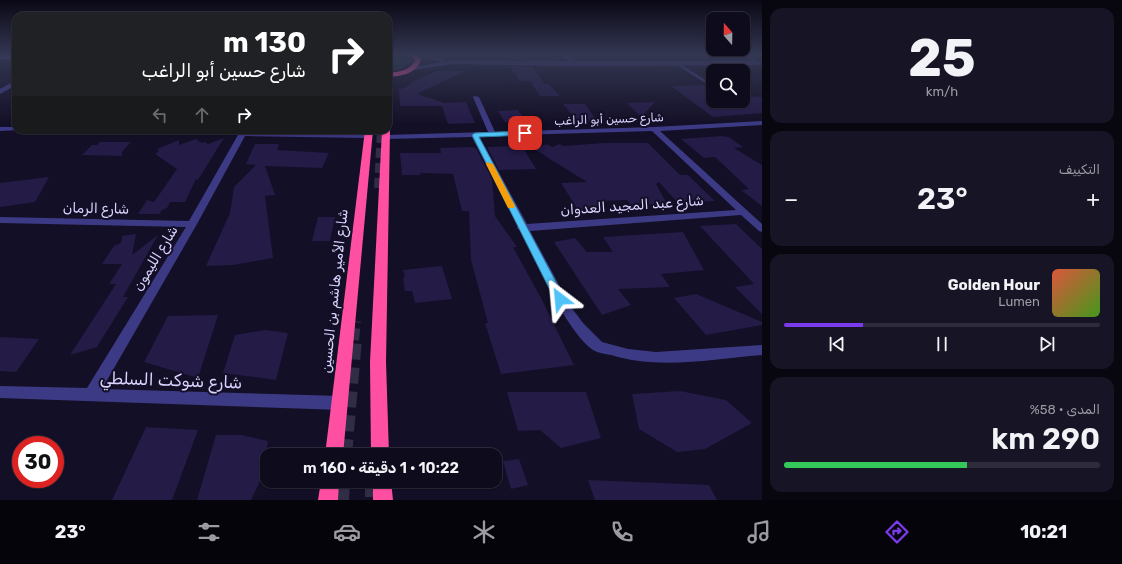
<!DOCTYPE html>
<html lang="ar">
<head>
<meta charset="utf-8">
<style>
  :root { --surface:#0e0b1c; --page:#171425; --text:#f1f3f6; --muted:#9b9ba3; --line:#2e2b3b; --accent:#7c3aed }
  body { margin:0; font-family:Rubik,Cairo,sans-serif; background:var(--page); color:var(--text); direction:rtl; height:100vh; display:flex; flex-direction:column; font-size:15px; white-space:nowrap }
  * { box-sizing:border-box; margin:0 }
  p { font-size:13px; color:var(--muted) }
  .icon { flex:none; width:22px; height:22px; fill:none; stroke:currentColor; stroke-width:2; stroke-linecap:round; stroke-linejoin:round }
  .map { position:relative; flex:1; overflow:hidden; direction:ltr }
  .details { display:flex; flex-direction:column; gap:8px; padding:8px; background:#08060f; width:360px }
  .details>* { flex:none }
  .banner { position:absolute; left:12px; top:12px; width:380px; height:122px; border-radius:12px; box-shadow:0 1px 3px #0004,0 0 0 1px var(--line); direction:rtl; background:#202124; color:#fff; overflow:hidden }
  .needle { width:26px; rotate:340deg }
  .fabs { position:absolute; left:706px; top:12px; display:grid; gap:8px }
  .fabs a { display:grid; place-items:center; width:44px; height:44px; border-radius:8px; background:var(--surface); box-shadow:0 1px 3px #0004,0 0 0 1px var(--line); font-size:20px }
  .speed { position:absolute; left:12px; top:436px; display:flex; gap:8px; font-size:20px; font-weight:700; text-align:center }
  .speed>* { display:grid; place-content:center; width:52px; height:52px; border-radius:50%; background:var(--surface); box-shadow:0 1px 3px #0004,0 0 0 1px var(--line); line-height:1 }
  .speed .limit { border:6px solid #d22; background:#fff; color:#111 }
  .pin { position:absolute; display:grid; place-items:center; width:34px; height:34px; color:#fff; margin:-17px; border-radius:8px; box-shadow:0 2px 6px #0006 }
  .me { position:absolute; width:44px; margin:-22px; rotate:331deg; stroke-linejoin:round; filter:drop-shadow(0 0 3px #0008) }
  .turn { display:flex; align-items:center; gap:14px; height:84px; padding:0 20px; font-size:18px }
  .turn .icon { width:52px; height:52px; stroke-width:2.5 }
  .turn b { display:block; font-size:28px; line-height:34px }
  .lanes { display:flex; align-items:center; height:38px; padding:0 20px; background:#0003; justify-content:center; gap:20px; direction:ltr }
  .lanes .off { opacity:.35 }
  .big { font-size:30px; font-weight:600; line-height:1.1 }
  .details .widget { flex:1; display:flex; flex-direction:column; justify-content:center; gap:6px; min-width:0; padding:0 14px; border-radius:12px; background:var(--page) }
  .details .dial { align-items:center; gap:0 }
  .dial b { font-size:52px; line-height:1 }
  .song { display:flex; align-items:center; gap:12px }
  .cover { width:48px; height:48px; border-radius:6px; background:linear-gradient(135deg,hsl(10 70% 55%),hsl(100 70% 35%)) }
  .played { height:4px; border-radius:2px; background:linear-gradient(90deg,var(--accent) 25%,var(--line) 25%) }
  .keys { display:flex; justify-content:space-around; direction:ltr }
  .heat { display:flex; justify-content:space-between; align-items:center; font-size:22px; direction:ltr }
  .charge { height:6px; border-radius:3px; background:linear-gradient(90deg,#34c759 58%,var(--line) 0) }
  .trip { position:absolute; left:260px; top:448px; width:242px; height:40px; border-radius:12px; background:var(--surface); box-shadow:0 1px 3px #0004,0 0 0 1px var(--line); font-weight:600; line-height:40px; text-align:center; direction:rtl }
  .tabs { display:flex; height:64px; justify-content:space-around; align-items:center; background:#06040b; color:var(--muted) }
  .tabs .icon { width:28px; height:28px }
  .tabs .current { color:var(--accent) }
  .tabs b { font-size:18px; color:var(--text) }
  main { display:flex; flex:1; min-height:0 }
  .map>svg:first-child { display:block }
</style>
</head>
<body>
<main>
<section class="details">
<div class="widget dial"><b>25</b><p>km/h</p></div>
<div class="widget"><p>التكييف</p>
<div class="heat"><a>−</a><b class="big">23°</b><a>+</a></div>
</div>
<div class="widget">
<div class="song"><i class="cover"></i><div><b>Golden Hour</b><p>Lumen</p></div></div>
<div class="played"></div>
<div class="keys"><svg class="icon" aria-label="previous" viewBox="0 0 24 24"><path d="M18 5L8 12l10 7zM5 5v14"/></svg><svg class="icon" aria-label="pause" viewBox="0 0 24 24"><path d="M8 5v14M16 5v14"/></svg><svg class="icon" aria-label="next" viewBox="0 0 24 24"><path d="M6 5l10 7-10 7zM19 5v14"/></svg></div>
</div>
<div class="widget"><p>المدى · 58%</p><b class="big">290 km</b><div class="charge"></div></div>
</section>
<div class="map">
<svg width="762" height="500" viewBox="0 0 762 500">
  <rect width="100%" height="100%" fill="#130f26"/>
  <path fill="#12302f" d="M388,54H406L411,59V62L401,69L388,72Z"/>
  <path fill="#241b47" d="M502,54H523L526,59H505Z
    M510,66L532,67L545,84H549L560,96H540L530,81H520Z
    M437,71H465L417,94L444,103L466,102L475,123L448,124L442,106H400L399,88L402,89L416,80Z
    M705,85L709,89H713V105L743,103V96L762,97V113L713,117L671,86Z
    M655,102L644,114L639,115L627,103Z
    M563,104H585L597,121H577Z
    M518,110L526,121L505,122L498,111Z
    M721,136L729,137L743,147L734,148L762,165V206L741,190L749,189L715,157L704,158L681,139Z
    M224,138L198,180L196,179L185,202H170L167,208L162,210L159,214H138L147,200L154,202L177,169L155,154L159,151L157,149L179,140V145L196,139L201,143L205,142L208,144Z
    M100,142H131L122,152V156L82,155L92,145H97Z
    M604,143H648L680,175H688L715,201L678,203L659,182L656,184L667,204L631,205L627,200L598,201L601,207H592L594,210H578L561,183L587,182L534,149L547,144L552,147L560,144L563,146Z
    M255,144H279L277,150L329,153L322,168L265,166L275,195L265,196L273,258L233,265L206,266L230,213L234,187L256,165L246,164Z
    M522,146L536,169L499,170L487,147Z
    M471,147L476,148L492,179L495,216L517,247H513L541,298L574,365L501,374L485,323H488L471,260L469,211H462L453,174L420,173L421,175H402L400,153H441L440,148Z
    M49,177L35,202L0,207V183Z
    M318,217H335L330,241H312Z
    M736,224L762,249V314L735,287L754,284L700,226Z
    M683,232L704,270L661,274L670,287L618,289L631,305L602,315L554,242L575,238L587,252H613L603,237Z
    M136,234L132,255L158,235L123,297H128L97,347L70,355L116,284H109L122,264H102L114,246L121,243L122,236Z
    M442,266L452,299L415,303L412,291H405L403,278L405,277L403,270Z
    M696,294L762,322V325L706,335L674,298Z
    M218,315L198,378L144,362L168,316Z
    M265,330L288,333L276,380L223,373L235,335Z
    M0,337L39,339L16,372L0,371Z
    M680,391L726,400L752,423L705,449L677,452L639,429L632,394Z
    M507,392H586L601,438L561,448L540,430L518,431Z
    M146,427L198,430L172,500H112Z
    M216,435H241L268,441L263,475L251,500H197Z
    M519,459L528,485L511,489L503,461Z
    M588,480L709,485L717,500H595Z"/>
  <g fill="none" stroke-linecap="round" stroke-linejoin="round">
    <path stroke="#312d47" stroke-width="10" stroke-dasharray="10 5" stroke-linecap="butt" d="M379,188L382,130"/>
    <path stroke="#312d47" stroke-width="12" stroke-dasharray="12 6" stroke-linecap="butt" d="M353,340L355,321"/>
    <path stroke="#312d47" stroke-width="16" stroke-dasharray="16 8" stroke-linecap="butt" d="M344,455L354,339
      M373,481V500
      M341,500L342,481"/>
    <path fill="#3d3a85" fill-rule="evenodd" d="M677,63H679L710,83L707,84L677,65Z"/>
    <path fill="#3d3a85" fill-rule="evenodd" d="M411,54H421L445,60L442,62Z
      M561,54H567L575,61H752L738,54H745L761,63L758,65L575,66L452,64L413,70L410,68L452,60L569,61Z
      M16,80V85L0,94V89Z
      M474,96L479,97L495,132L654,127L762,121V125L660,131L762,224V232L759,231L741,215L530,231L571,307L583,323L602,342L628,349L656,352L762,345V355C712,359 659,370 611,355C605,354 598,353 593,350C565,330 537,262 521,231L517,228L518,226L472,137L386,139L382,137L386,135L488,132L473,97ZM652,131L736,210L527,224L479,136Z
      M0,127H16V130H19L0,131Z
      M85,130H189L372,134L373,136L369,138L245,136L197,224L102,389L341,396L346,398L348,403L346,408L341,410L0,398V386L87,388L186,227L0,223V217L189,221L238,135L89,132Z"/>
    <path fill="#6f6bff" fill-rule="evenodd" d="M0,55H16V59H0Z"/>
    <path fill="#ff4fa3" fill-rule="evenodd" d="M409,54H416L421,60C416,74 401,76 388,77V73C398,72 410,71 415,60Z
      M388,128L390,130L386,362L389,455H371L370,362L382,130H388Z
      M365,130H373L343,455H325Z
      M321,481H339L338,500H318Z
      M373,481H391L393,500H373Z"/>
  </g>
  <linearGradient id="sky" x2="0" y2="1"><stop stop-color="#0a0815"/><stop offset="0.44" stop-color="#333752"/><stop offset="1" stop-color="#333752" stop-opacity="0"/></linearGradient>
  <rect width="762" height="124" fill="url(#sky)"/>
  <path fill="#4fc3f7" stroke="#337fa1" d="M525,131L528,133L527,135L479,137L565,299L560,303L556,302L472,135L475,133Z"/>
  <path fill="#f59e0b" d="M487,162L493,164L515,206L514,208H508L486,164Z"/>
  <g text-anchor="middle" stroke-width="4" stroke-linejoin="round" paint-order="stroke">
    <g font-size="12" fill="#d9d4ff" stroke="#130f26">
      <text transform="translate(609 119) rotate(-2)" y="4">شارع حسين أبو الراغب</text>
    </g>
    <g font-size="14" fill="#d9d4ff" stroke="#130f26">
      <text transform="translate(632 205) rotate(-4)" y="5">شارع عبد المجيد العدوان</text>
      <text transform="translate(96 208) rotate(1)" y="5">شارع الرمان</text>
      <text transform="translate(155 258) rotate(-59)" y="5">شارع الليمون</text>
      <text transform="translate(334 291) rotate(-84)" y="5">شارع الأمير هاشم بن الحسين</text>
    </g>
    <g font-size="17" fill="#d9d4ff" stroke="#130f26">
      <text transform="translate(171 380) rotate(2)" y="6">شارع شوكت السلطي</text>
    </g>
  </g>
</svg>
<div class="fabs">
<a><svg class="needle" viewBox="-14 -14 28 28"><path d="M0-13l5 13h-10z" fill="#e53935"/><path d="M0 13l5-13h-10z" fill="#9b9ba3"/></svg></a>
<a><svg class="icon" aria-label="search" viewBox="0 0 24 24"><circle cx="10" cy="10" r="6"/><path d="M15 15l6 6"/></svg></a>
</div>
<div class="speed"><div class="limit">30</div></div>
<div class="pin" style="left:525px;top:133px;background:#d93025"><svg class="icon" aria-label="arrive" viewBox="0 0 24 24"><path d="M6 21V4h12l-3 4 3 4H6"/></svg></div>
<svg class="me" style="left:560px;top:299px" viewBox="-20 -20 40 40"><path d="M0-17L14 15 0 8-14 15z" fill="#4fc3f7" stroke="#fff" stroke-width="4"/></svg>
<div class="trip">10:22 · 1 دقيقة · 160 m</div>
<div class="banner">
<div class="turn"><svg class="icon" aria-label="right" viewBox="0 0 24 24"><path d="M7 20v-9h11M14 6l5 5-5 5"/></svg><div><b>130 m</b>شارع حسين أبو الراغب</div></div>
<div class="lanes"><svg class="icon off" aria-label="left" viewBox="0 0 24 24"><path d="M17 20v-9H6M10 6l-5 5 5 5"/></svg><svg class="icon off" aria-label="ahead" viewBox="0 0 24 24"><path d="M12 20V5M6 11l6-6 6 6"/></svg><svg class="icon" aria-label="right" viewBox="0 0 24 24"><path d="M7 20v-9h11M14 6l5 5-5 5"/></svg></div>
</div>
</div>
</main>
<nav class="tabs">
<b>10:21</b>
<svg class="icon current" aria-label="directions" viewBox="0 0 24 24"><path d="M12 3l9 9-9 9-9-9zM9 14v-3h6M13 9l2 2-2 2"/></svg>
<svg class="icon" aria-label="music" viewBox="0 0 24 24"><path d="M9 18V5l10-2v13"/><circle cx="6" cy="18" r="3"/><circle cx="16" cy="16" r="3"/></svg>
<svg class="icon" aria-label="phone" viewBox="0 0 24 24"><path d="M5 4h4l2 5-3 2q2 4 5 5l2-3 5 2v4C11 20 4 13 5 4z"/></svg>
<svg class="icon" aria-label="climate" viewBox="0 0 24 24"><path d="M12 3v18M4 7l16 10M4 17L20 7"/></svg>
<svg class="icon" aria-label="car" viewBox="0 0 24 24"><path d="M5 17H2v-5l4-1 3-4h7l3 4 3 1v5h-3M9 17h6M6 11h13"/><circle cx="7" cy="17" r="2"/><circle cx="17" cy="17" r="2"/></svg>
<svg class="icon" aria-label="filters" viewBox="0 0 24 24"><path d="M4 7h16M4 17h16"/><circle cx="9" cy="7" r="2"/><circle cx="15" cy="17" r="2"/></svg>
<b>23°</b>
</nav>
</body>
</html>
